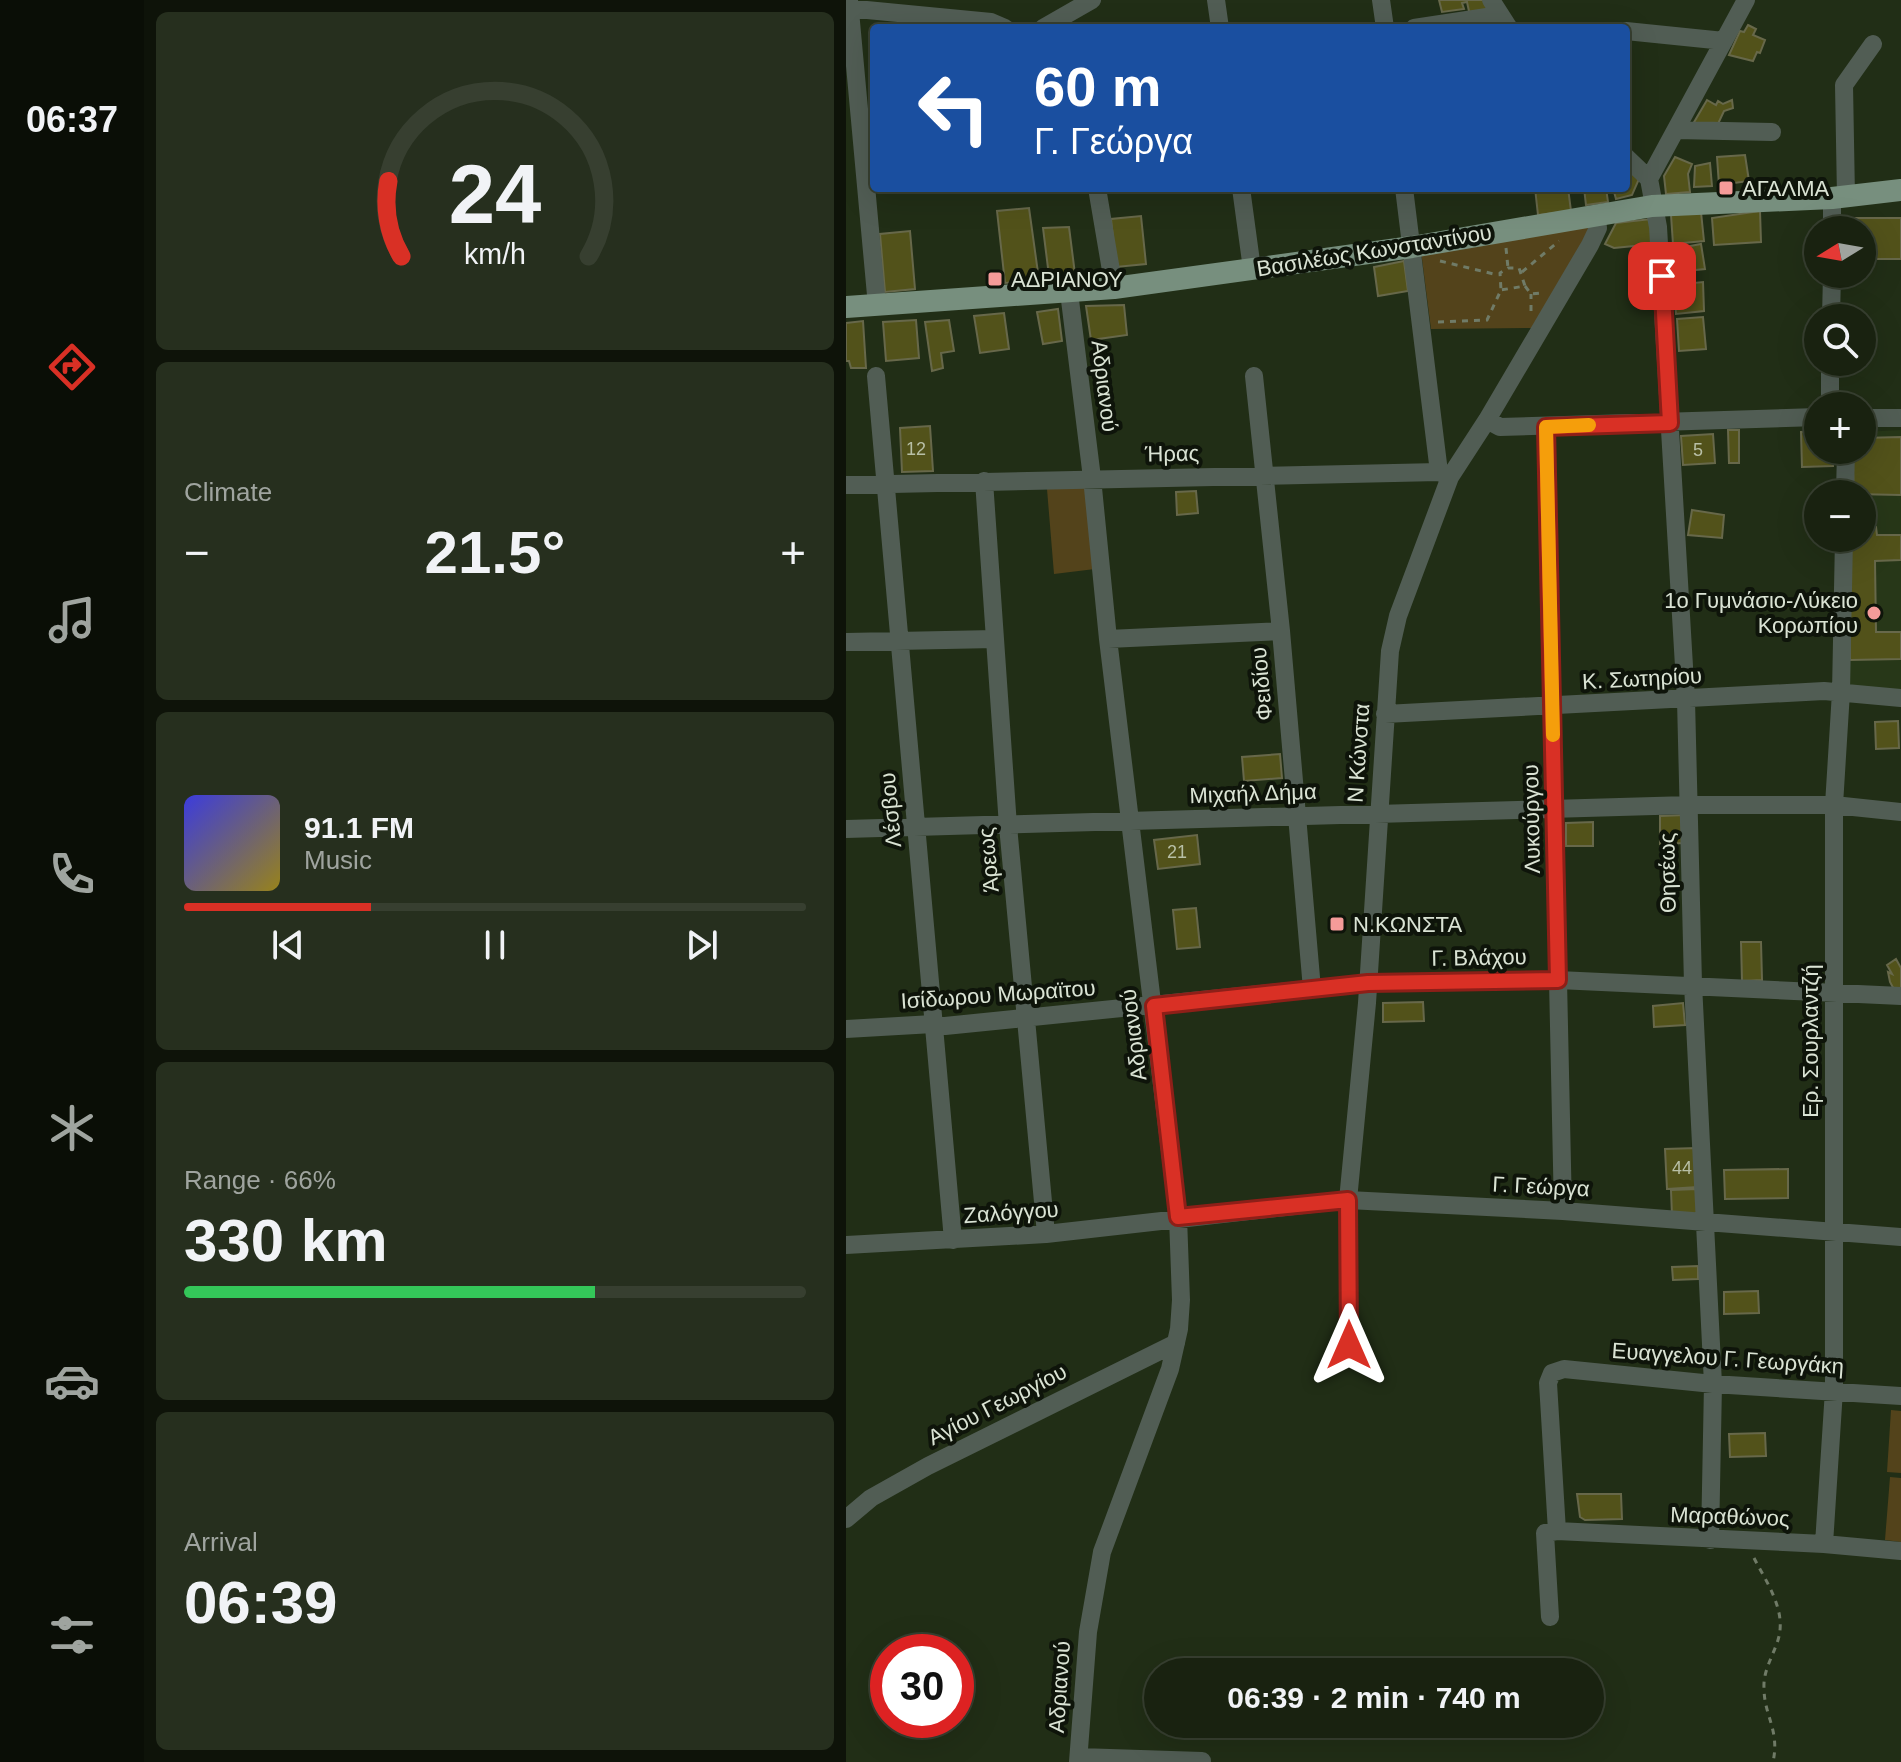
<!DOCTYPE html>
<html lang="en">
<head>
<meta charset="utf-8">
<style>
  :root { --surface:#192210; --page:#262f1e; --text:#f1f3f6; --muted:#9fa49f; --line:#373f30; --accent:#d93025 }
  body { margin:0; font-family:Arial,sans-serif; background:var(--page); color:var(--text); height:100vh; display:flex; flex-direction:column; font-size:30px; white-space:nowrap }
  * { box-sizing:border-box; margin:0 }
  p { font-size:26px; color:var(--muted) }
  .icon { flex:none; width:44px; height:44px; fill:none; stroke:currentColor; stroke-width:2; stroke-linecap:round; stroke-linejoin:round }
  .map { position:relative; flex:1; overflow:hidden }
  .details { display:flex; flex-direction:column; gap:12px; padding:12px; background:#0e1309; width:702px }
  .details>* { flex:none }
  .guide { position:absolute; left:24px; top:24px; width:760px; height:168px; border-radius:8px; box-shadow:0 8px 32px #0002,0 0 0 2px var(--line); background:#1a4fa0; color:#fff; overflow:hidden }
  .needle { width:52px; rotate:259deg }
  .tools { position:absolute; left:958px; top:216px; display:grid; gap:16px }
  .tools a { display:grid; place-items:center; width:72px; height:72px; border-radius:50%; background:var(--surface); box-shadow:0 8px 32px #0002,0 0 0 2px var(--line); font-size:40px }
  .speed { position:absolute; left:24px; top:1634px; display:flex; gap:16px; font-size:40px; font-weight:700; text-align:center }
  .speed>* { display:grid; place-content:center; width:104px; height:104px; border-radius:50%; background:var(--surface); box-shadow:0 8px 32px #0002,0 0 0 2px var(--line); line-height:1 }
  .speed .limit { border:12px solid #d22; background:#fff; color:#111 }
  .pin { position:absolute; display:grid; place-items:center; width:68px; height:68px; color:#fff; margin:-34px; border-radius:16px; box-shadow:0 4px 12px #0006 }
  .me { position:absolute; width:88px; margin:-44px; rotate:0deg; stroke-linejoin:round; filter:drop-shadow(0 0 6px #0008) }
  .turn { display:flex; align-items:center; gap:28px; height:168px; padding:0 32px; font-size:36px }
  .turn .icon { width:104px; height:104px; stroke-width:2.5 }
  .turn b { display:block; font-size:56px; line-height:68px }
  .big { font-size:60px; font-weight:800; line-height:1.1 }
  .details .widget { flex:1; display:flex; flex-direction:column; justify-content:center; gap:12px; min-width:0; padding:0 28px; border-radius:12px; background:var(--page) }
  .details .dial { align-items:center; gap:0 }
  .dial svg { height:208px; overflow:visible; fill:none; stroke:var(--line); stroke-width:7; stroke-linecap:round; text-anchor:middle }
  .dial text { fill:var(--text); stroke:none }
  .song { display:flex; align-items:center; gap:24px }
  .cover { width:96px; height:96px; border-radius:12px; background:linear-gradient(135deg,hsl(240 70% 55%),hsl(50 70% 35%)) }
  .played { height:8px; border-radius:4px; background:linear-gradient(90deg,var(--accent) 30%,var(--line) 30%) }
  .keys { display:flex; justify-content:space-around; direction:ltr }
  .heat { display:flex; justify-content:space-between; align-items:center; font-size:44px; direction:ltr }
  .charge { height:12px; border-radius:6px; background:linear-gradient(90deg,#34c759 66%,var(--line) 0) }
  .trip { position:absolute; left:298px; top:1658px; width:460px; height:80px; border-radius:40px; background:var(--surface); box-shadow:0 8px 32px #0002,0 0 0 2px var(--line); font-weight:800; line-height:80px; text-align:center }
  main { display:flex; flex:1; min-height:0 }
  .menu { display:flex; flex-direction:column; width:144px; justify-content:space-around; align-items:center; background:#0a0e06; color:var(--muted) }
  .menu .icon { width:56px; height:56px }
  .menu .current { color:var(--accent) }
  .menu b { font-size:36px; color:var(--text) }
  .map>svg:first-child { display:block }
</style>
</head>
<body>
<main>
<nav class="menu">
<b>06:37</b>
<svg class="icon current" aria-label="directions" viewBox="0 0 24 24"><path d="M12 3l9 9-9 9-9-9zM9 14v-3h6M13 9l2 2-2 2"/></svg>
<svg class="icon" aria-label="music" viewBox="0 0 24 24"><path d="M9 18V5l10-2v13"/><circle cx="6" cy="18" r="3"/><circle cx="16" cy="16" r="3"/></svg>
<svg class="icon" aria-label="phone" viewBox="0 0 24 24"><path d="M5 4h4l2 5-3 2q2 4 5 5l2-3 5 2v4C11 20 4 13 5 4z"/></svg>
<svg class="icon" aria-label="climate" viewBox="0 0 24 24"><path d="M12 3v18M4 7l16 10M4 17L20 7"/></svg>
<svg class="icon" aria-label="car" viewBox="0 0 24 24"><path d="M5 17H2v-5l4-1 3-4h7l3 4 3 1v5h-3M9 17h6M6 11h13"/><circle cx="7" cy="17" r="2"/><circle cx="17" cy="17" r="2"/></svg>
<svg class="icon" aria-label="filters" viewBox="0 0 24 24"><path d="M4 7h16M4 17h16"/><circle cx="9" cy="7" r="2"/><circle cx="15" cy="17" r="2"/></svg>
</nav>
<section class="details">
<div class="widget dial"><svg viewBox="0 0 100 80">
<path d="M14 69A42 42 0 1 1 86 69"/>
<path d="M14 69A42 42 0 0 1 9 40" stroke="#d93025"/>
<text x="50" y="56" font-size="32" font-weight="700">24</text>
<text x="50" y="72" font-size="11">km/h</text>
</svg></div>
<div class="widget"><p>Climate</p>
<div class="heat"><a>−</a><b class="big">21.5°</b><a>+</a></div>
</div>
<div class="widget">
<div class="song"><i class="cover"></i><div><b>91.1 FM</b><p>Music</p></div></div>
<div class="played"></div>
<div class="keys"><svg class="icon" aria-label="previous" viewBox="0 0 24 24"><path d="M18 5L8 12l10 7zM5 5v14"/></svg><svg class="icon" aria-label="pause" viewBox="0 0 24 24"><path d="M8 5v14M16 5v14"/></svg><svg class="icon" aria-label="next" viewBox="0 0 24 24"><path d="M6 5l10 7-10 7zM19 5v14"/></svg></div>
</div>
<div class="widget"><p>Range · 66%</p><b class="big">330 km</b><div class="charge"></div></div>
<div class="widget"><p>Arrival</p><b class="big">06:39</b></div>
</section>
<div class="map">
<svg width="1055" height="1762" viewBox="0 0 1055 1762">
  <rect width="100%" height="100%" fill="#212e16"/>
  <path fill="#273718" d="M1055,430V693L1002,687L1016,538V432Z"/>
  <path fill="#53431b" d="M733,223L743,228L741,240L689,328L585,329L575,251Z
    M239,487L249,569L208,574L201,489Z
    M1045,1410L1055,1411V1473L1041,1472Z
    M1044,1477L1055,1478V1542L1039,1540Z"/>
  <path fill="#52521a" stroke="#67684a" stroke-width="2" d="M593,0H639L647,12L624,16L621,2L616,3L618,9L596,12Z
    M902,25L910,29L907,35L919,40L914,53L911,52L907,61L883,55L894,31L898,32Z
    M861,100L870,105L872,101L877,104L886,100L887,108L878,111L871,126L847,124Z
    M899,155L903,181L873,185L871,157Z
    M829,157L846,164L842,174L844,192L820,194L818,176Z
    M864,163L866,186L848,187L849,166Z
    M780,166L793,179L786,195L770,199L767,188H780Z
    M689,188H722L725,211L692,215Z
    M738,188H760L762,202L740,205Z
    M183,208L193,280L159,283L151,211Z
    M914,211L915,242L868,245L866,218Z
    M855,212L858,241L827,244L825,215Z
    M295,216L300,264L270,267L265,219Z
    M1003,218H1055V259H1016V230H1003Z
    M805,219L808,244L768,248L759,244L770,223Z
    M223,227L229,274L203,276L197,228Z
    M64,231L69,289L39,292L34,234Z
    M855,244L859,269L830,272L828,249Z
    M558,261L562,291L532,296L528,267Z
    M857,282L858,311L830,314L828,285Z
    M278,305L281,335L245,340L240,306Z
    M212,309L216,341L197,344L191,312Z
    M158,313L163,349L134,353L128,316Z
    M857,317L860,349L833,351L831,319Z
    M70,320L73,358L40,361L37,322Z
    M103,320L108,351L95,353L97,368L86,371L79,322Z
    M17,321L20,368H5L3,361H0V323Z
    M84,426L87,471L56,472L54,428Z
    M882,430H893V463H883Z
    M972,431V450H987V466L956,467L955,432Z
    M867,434L869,463L837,465L835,436Z
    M1055,437V495L1008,494L1006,450H1016V438Z
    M350,491L352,513L331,515L330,492Z
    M846,510L878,515L876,538L842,535Z
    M1016,527H1030L1031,535H1055V560L1029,561L1030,632H1055V659L1004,660L1003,538H1016Z
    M1052,721L1053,748L1030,749L1029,722Z
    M434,754L436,778L398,781L396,757Z
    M839,815L840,843L814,844V816Z
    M747,822V846H720V823Z
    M351,835L354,864L312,869L308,840Z
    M350,908L354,947L331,949L327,910Z
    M895,942H915L916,980L896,981Z
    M1050,959L1055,968V990L1050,993L1044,982L1042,972L1046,974L1041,965Z
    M577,1002L578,1021L537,1022V1003Z
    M837,1003L839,1025L808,1027L807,1006Z
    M850,1148L852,1187L821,1189L819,1149Z
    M942,1169V1198L879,1199L878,1170Z
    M852,1189L853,1215L826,1216L825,1190Z
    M852,1266V1279L827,1280L826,1267Z
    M912,1291L913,1313L878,1314V1292Z
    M919,1433L920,1456L884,1457L883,1434Z
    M731,1494H775L776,1519L739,1520L734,1517Z"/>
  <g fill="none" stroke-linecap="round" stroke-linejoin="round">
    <path stroke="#707b67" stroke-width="3" stroke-dasharray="6 6" stroke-linecap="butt" d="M660,248L662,268
      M594,261L652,275
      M676,272L713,241
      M679,286L685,294L695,293
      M685,311V294
      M592,322L641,320L655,290L654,273L662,268H673L679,286L655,290
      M908,1558C921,1583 941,1611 932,1640C927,1656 917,1671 918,1688C918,1716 934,1730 927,1762"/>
    <path stroke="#515d54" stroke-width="18" d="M3,0L31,306
      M370,0L374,28
      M535,0L539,28
      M645,0L663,28
      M0,8L145,22L159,28
      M197,28L246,0
      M568,28L654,15
      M780,31L878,41
      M830,130L926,132
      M780,157L803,179
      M251,188L268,288
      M395,188L406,269
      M558,188L593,472
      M1000,197L998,85L1027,44
      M986,198V230
      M223,292L246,478L262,639L332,1217L335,1300L333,1329L324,1369L256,1552L242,1632L232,1762
      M985,318L986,274
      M30,376L107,1240
      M408,376L435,631L466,989
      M984,406V362
      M1016,418H1055
      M641,420L654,427L972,417
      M700,427L717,1211
      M138,481L162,826L200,1234
      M0,485L593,472L604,477
      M999,494L1000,450
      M262,639L435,631
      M0,642L149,639
      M539,714L978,691L1055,698
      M0,829L843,805H988L1055,812
      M0,1029L87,1024L99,1026L522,983L712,980L1055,996
      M0,1245L200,1234L502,1200L717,1211L1055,1237
      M503,1345L502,1200L521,1003L544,651L552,616L604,477L641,420L744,245L752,228L750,214
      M0,1519L25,1498L82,1466L330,1343
      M711,1531L702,1383L706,1373L718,1369L867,1384L1055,1396
      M864,1540L867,1384L847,984L840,700L812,227L803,179L900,0
      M978,1544L988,1390V805L995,692L998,538
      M704,1617L699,1533L711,1531L978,1544L1055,1551
      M233,1757L356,1761"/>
    <path stroke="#778f7e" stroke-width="22" d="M0,307L268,288L566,247L806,206L986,198L1055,190"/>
  </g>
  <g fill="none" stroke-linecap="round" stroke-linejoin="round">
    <defs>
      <path id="route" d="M503,1345L502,1200L332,1217L308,1006L522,983L712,980L700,427L824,423L816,276"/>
    </defs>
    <use href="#route" stroke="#8d1f18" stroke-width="20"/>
    <use href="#route" stroke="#d93025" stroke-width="14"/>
    <path stroke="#f59e0b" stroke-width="14" d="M707,735L700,427L743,425"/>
  </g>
  <g fill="#f59b99" stroke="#0e140a" stroke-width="3">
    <rect x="872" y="180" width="16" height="16" rx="4"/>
    <rect x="141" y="271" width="16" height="16" rx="4"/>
    <circle cx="1028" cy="613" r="8"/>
    <rect x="483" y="916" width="16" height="16" rx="4"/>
  </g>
  <g text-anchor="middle" stroke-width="8" stroke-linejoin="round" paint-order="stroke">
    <g font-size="18" fill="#b8bfa6">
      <text x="70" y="455">12</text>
      <text x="852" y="456">5</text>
      <text x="331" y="858">21</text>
      <text x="836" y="1174">44</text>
    </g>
    <g font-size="22" fill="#dae3d4" stroke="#0e140a" text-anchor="start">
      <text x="896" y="196">ΑΓΑΛΜΑ</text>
      <text x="165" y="287">ΑΔΡΙΑΝΟΥ</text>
      <text x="1012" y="608" text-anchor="end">1ο Γυμνάσιο-Λύκειο<tspan x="1012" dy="25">Κορωπίου</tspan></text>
      <text x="507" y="932">Ν.ΚΩΝΣΤΑ</text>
    </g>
    <g font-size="22" fill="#dae3d4" stroke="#0e140a">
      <text transform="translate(528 250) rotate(-9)" y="8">Βασιλέως Κωνσταντίνου</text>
      <text transform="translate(259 386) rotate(83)" y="8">Αδριανού</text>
      <text transform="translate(326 453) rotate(-1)" y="8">Ήρας</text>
      <text transform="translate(796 678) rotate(-3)" y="8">Κ. Σωτηρίου</text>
      <text transform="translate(415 684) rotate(-95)" y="8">Φειδίου</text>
      <text transform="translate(512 753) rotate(-86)" y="8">Ν Κώνστα</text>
      <text transform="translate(407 793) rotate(-2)" y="8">Μιχαήλ Δήμα</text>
      <text transform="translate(44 810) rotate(-95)" y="8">Λέσβου</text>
      <text transform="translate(685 819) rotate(-91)" y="8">Λυκούργου</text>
      <text transform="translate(142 860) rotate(-95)" y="8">Άρεως</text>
      <text transform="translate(821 873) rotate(-91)" y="8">Θησέως</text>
      <text transform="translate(633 957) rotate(-1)" y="8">Γ. Βλάχου</text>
      <text transform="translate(152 994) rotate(-4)" y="8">Ισίδωρου Μωραϊτου</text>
      <text transform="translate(287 1035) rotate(-97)" y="8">Αδριανού</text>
      <text transform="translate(964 1041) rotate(-90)" y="8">Ερ. Σουρλαντζή</text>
      <text transform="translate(695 1186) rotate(3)" y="8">Γ. Γεώργα</text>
      <text transform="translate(165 1212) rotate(-4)" y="8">Ζαλόγγου</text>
      <text transform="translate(882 1358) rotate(4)" y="8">Ευαγγελου Γ. Γεωργάκη</text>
      <text transform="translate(151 1404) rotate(-27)" y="8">Αγίου Γεωργίου</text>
      <text transform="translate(884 1516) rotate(2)" y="8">Μαραθώνος</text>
      <text transform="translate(213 1687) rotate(-86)" y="8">Αδριανού</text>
    </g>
  </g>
</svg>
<div class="tools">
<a><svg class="needle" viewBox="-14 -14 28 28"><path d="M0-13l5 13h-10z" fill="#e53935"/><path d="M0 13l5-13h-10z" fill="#9fa49f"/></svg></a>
<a><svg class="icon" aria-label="search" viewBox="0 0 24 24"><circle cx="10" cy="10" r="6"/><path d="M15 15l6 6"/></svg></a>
<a>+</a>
<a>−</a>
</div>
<div class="speed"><div class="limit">30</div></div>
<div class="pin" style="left:816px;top:276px;background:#d93025"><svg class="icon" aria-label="arrive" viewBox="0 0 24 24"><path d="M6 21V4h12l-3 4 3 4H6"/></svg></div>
<svg class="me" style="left:503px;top:1345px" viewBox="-20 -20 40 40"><path d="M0-17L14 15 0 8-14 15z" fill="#d93025" stroke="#fff" stroke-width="4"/></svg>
<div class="trip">06:39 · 2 min · 740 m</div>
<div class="guide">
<div class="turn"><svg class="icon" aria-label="left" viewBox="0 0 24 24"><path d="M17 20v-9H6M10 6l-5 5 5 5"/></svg><div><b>60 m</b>Γ. Γεώργα</div></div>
</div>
</div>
</main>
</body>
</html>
